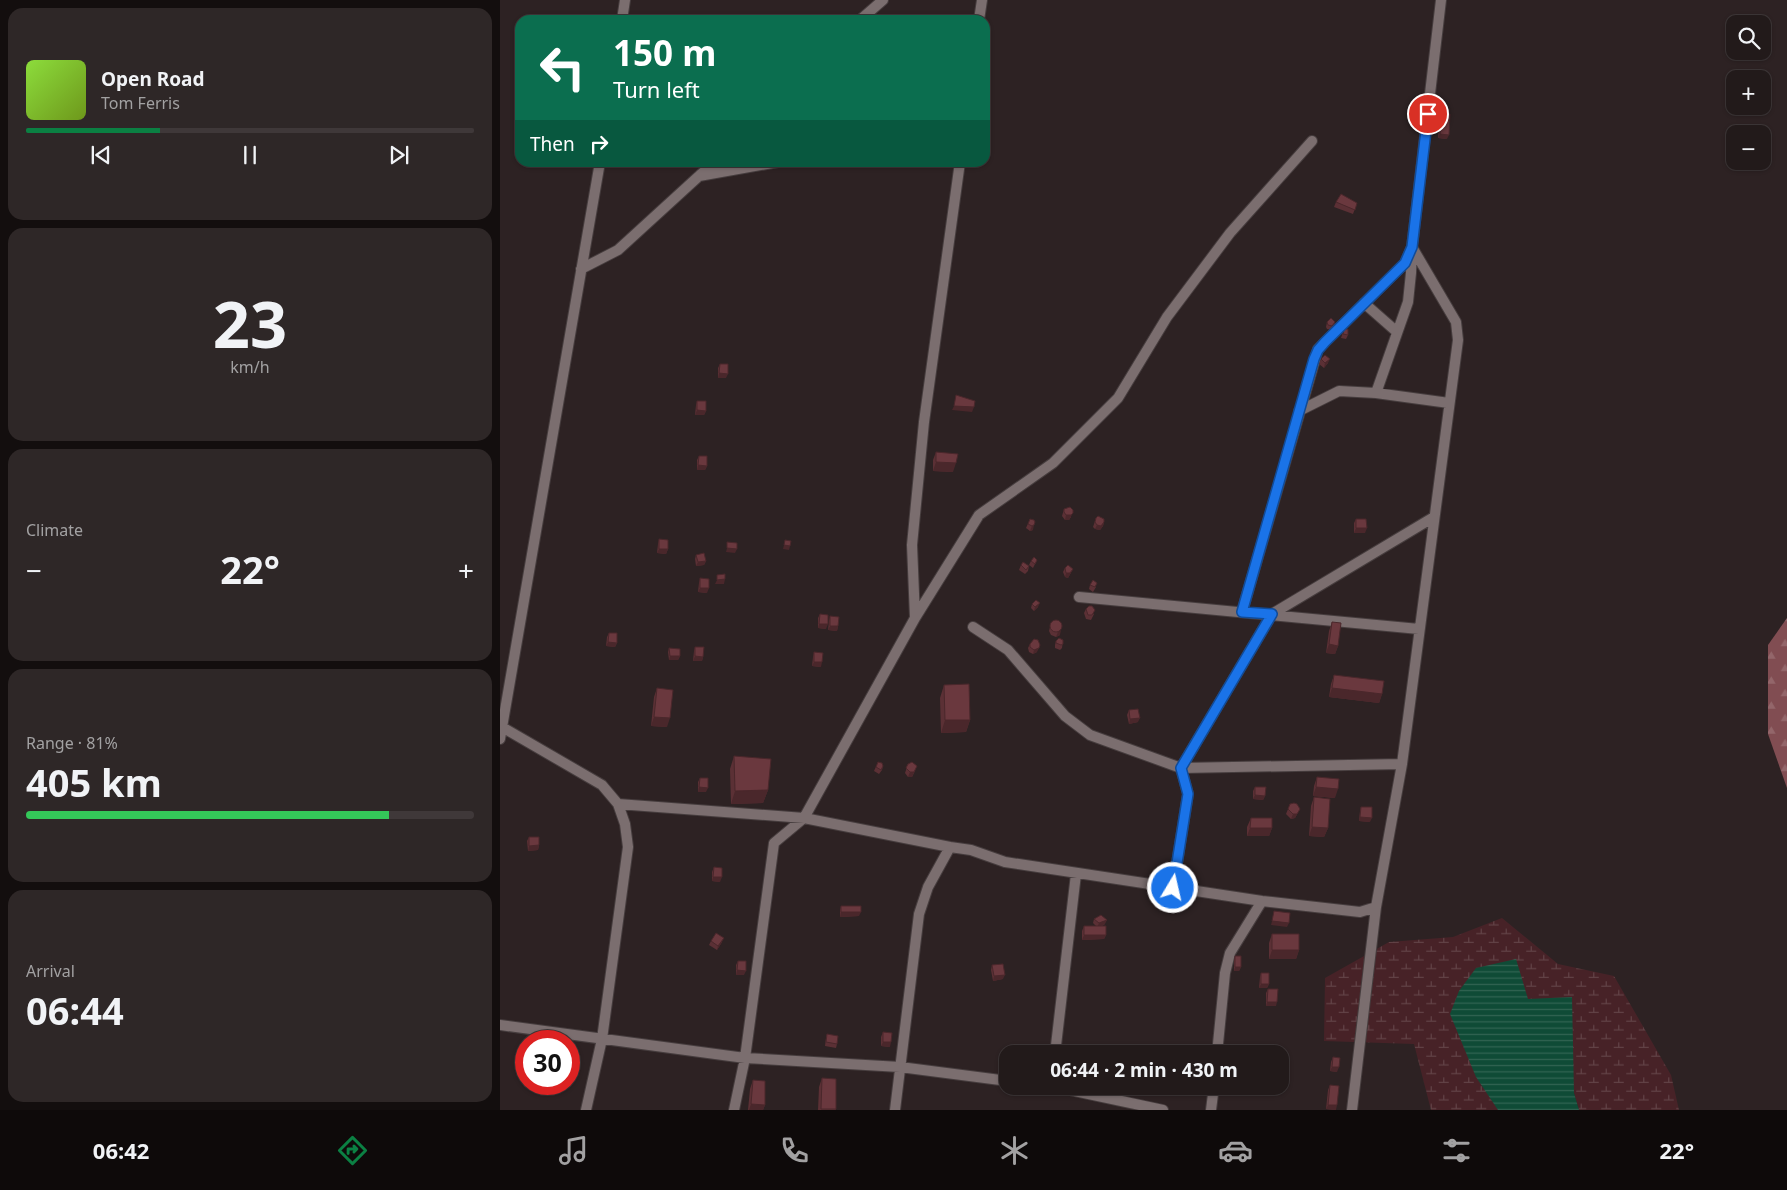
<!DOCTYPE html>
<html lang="en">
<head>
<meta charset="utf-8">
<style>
  :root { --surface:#221a1a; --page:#2e2727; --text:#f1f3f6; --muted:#a2a1a2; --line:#3f3839; --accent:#0b8043 }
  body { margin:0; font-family:"Noto Sans",sans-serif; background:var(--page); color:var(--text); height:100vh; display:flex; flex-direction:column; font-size:19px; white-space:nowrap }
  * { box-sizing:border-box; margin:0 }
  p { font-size:16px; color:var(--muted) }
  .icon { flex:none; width:28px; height:28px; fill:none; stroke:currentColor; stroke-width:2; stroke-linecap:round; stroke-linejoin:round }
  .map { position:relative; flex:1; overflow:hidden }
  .side { display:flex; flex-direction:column; gap:8px; padding:8px; background:#130e0e; width:500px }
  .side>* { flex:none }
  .banner { position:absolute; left:15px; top:15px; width:475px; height:152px; border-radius:15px; box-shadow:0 1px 4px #0004,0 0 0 1px var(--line); background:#0b6e4f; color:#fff; overflow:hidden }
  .controls { position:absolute; left:1226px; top:15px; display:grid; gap:10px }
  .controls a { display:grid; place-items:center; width:45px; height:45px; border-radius:10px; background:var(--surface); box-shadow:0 1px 4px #0004,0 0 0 1px var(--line); font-size:25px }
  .speed { position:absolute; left:15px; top:1030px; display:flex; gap:10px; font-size:25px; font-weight:700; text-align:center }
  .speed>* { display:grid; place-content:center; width:65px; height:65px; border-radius:50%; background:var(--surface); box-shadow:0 1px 4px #0004,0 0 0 1px var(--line); line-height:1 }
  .speed .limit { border:8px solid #d22; background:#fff; color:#111 }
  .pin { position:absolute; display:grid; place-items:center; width:42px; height:42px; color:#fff; margin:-21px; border:2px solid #fff; border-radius:50%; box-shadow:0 1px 5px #0007 }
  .me { position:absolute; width:55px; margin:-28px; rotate:9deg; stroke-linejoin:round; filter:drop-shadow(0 0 4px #0008) }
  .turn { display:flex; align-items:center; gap:18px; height:105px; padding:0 15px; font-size:22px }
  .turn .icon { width:65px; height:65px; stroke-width:2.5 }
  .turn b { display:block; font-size:35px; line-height:42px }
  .then { display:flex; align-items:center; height:48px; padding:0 15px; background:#0003; gap:10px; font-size:19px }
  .big { font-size:38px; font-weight:700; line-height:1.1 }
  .side .tile { flex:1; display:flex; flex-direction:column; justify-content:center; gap:8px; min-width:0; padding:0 18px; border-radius:15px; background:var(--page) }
  .side .dial { align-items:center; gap:0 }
  .dial b { font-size:65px; line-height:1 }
  .song { display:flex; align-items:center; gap:15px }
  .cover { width:60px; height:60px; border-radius:8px; background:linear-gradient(135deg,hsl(90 70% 55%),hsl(80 70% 35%)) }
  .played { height:5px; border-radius:2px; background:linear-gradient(90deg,var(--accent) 30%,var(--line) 30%) }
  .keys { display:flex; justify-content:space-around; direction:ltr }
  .heat { display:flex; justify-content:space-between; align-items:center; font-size:28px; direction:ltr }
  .charge { height:8px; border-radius:4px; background:linear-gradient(90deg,#34c759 81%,var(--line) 0) }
  .trip { position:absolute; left:499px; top:1045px; width:290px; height:50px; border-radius:15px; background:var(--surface); box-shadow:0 1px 4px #0004,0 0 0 1px var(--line); font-weight:700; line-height:50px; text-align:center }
  .tab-bar { display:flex; height:80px; justify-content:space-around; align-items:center; background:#0e0a0a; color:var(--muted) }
  .tab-bar .icon { width:35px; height:35px }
  .tab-bar .on { color:var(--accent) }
  .tab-bar b { font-size:22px; color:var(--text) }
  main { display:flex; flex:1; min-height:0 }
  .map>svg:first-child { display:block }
</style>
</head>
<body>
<main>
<section class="side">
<div class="tile">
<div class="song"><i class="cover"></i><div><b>Open Road</b><p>Tom Ferris</p></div></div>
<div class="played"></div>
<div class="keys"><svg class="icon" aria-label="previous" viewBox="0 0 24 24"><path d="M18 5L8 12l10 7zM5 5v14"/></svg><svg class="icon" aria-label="pause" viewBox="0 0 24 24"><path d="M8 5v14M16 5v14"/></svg><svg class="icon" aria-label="next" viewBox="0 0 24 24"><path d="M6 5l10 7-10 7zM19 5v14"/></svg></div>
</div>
<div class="tile dial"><b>23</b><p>km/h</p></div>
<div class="tile"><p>Climate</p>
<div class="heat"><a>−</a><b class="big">22°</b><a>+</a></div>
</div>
<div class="tile"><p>Range · 81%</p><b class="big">405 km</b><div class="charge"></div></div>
<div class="tile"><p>Arrival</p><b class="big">06:44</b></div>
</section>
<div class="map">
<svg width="1287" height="1110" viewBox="0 0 1287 1110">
  <defs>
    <pattern id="forest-firs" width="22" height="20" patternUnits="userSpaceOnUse" patternTransform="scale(1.25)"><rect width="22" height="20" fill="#814d52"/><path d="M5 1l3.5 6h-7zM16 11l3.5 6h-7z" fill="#93666a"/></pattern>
    <pattern id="wetland-marsh" width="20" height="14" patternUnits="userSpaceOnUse" patternTransform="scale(1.25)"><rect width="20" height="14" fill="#472227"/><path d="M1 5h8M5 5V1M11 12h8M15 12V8" fill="none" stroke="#614246"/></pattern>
    <pattern id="water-rules" width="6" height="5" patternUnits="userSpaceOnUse" patternTransform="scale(1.25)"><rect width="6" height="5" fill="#0f4b36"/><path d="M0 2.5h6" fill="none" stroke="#326452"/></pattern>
  </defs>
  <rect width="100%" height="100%" fill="#2d2223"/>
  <path fill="url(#forest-firs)" d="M1287,618V788L1268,734V645Z"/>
  <path fill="url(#wetland-marsh)" d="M1002,918L1058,964L1114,976L1171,1075L1179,1110H1079L1074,1093L998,1108V1110H931L914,1044L824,1041L825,978L889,942L953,937Z"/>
  <path fill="url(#water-rules)" d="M1016,959L1028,999L1072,997L1074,1093L1079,1110H998L976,1077L950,1014L959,991L976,968Z"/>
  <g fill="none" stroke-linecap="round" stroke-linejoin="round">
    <defs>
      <path id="minor" d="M122,20L125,0
        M360,20L383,0
        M479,20L482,0
        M200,175L216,162
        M81,269L118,250L199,176L278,162
        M864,303L897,332
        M876,393L908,302L911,273L912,247L941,0
        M799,411L839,391L876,393L949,403
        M579,597L919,629
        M742,612L818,349L905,263L912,247
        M415,618L479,515L553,463L618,398L667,317L730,233L812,141
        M473,627L508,650L565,716L590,735L681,768L902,764
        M2,727L102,785L118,804L125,824L128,847L102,1039L86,1110
        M0,739L100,162
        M118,804L304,818L450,847
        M673,888L688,794L681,768L772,614L934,517
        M0,1025L245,1058L400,1067L508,1081
        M555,1054L576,874
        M717,1054L725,973L730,953L762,901
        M551,1086L663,1110
        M234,1110L245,1058L274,843L304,818L415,618L412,545L424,422L460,162
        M395,1110L419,914L428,887L450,847L471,850L505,862L762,901L860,912L876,907
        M711,1110L714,1086
        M852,1110L876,907L902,764L958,340L956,322L912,247"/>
    </defs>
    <use href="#minor" stroke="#463d3e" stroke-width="12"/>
    <use href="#minor" stroke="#7b6e6f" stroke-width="10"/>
  </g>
  <path fill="#5b3035" d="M941,114L947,139L938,138L939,118Z
    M836,202L857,203L853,214L834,207Z
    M827,322H835L834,326L831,330L827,329L826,327Z
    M844,329L848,335L846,339L841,338Z
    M821,359L828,363L824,368L819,364Z
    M220,364L226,378H218V368Z
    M197,401L206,411L204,415H195L196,405Z
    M436,452L453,472L433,471V460Z
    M199,456L207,466L205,470H197V460Z
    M564,509L571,517L569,520H565L562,516Z
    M596,518L604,522L603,526L600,530L595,529L593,527Z
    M530,519L533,530L530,531L526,528Z
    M856,519L865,533H854V523Z
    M159,539L168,549L166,554L157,553L158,544Z
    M196,555L206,561L204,565L196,566L195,559Z
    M537,560L533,568L529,565L531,561Z
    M521,565L529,566L528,571L525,574L519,570Z
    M565,568L573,569L568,578L565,577L563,572Z
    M200,578L207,593L198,592L199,583Z
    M590,585L596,587L593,592L589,589Z
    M532,604L538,607L534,611L531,608Z
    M586,609L594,614L591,620L586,619L584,613Z
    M320,614L326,629L318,628V618Z
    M330,616L338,626L337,631L328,630L329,621Z
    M832,622L838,646L835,654L826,653L829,631Z
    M551,623L560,635L556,637L551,635L549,631Z
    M109,633L117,643L115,647L106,646L107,637Z
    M563,640L562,648L560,650L555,648V645L556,641Z
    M530,644L537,652L533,654L529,652L528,648Z
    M195,647L203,657L202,661H193L194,651Z
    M169,648L180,656L178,660H169L168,652Z
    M314,652L321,667L312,666L313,657Z
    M834,675L882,694L879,703L829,697L831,684Z
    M444,685L470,720L466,732L441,733L440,698Z
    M157,688L167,727L151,726L154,697Z
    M629,710L638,722L629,724L627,715Z
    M234,756L268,790L263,803L231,804L230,769Z
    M378,762L383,766L382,770L379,774L374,771Z
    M408,764L415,771L412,777H408L405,773Z
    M817,777L835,798L813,796L814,786Z
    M200,778L206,792H198V782Z
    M755,787L765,796L763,800L753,799V791Z
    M814,797L828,828L824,837L809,836L811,806Z
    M790,804L800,809L795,818L791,819L786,814Z
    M861,807L870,822L859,821L860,811Z
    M751,818L772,828L769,836H747V827Z
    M29,837L39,845L38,850L28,851L27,841Z
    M214,867L220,882L212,881V872Z
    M341,906L359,916L340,917V910Z
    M594,919L605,924L602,926L606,935L604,939L582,940V931L584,926H596L593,923Z
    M772,934L799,950L796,959H769V943Z
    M211,941L222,942L217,950L209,945Z
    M735,956L741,967L739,971H734V960Z
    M238,961L244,975H236V965Z
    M492,965L503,979L493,981L491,970Z
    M761,973L769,984L767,988H759L760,977Z
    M768,989L776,1006H766V993Z
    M383,1032L390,1047L381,1046V1037Z
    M327,1034L337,1044L336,1048L325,1046L326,1038Z
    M833,1057L837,1072L830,1071L831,1062Z
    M322,1078L336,1110H318L319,1087Z
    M253,1080L265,1105L263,1110H248L250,1089Z
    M830,1085L836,1110L826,1109L828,1090Z"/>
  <path fill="#4a272b" d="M940,134L949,135L947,139L938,138Z
    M830,359L828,363L824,368L825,363Z
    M219,373L228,374L226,378H218Z
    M454,406L474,407L472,412L452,410Z
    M197,410L206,411L204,415H195Z
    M436,462L456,463L453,472L433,471Z
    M198,465L207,466L205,470H197Z
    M573,513L569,520H565L566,515Z
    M604,522L603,526L600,530L595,529L597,525Z
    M534,525L533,530L530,531L532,526Z
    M856,528H867L865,533H854Z
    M284,545L290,546L289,550L283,549Z
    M227,548L237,549L235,553L226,552Z
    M159,549H168L166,554L157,553Z
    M206,561L204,565L196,566L198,562Z
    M573,569L568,578L565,577L566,573Z
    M225,579L224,584H215L217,580Z
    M200,588H209L207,593L198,592Z
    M540,603L538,607L534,611L535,607Z
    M319,624H328L326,629L318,628Z
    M330,626H338L337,631L328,630Z
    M561,630L560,635L556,637L558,632Z
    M108,642L117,643L115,647L106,646Z
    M829,644L838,646L835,654L826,653Z
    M539,648L537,652L533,654L534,650Z
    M170,656H180L178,660H169Z
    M195,656L203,657L202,661H193Z
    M314,662H322L321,667L312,666Z
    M832,688L882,694L879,703L829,697Z
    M154,717L170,718L167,727L151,726Z
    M640,718L638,722L629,724L630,719Z
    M445,720H470L466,732L441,733Z
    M417,766L412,777H408L410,772Z
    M199,787L208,788L206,792H198Z
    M816,787L838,789L835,798L813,796Z
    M268,790L263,803L231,804L235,791Z
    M755,795L765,796L763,800L753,799Z
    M800,809L795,818L791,819L793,814Z
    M860,817L872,818L870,822L859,821Z
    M812,827L828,828L824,837L809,836Z
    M750,828H772L769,836H747Z
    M39,845L38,850L28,851L29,846Z
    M213,877H222L220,882L212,881Z
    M341,912H361L359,916L340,917Z
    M607,920L605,924L597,928L599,923Z
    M772,921L789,923L787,927L771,925Z
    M584,935H606L604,939L582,940Z
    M224,938L222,942L217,950L218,946Z
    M772,950H799L796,959H769Z
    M735,967H741L739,971H734Z
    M237,970L246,971L244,975H236Z
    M505,975L503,979L493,981L494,976Z
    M761,984H769L767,988H759Z
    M767,1002H777L776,1006H766Z
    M383,1042H391L390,1047L381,1046Z
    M832,1067H839L837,1072L830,1071Z
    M251,1104L265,1105L263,1110H249Z
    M828,1105H837L836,1110L826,1109Z"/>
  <path fill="#6a383e" stroke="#4a272b" d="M941,114H950L949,135L940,134Z
    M841,194L857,203L855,210L836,202Z
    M831,318L835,322L832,326L828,325L827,322Z
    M844,329H848V335L843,334Z
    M825,355L830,359L825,363L821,359Z
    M220,364H228V374L219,373Z
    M456,395L475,401L474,407L454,406Z
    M197,401H206V411L197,410Z
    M436,452L458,454L456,463L436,462Z
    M199,456H207V466L198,465Z
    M570,507L573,510V513L571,515H566L564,512V509Z
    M598,516L604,519V522L601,526L597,525L595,522L596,518Z
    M530,519L534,520L535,522L534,525L532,526L528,524Z
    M856,519H866L867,528H856Z
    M159,539L168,540V549H159Z
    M285,540L291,541L290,546L284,545Z
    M227,542L237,543V549L227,548Z
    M204,553L206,561L198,562L196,555Z
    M534,557L537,560L535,564L531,561Z
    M523,562L529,566L526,570L521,565Z
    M568,565L573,569L570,573H566L565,568Z
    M225,574V579L217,580V575Z
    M200,578L209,579V588H200Z
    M593,580L597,583L595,587L590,585Z
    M536,600L540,603L535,607L532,604Z
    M589,606H592L595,610L592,615H588L586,609Z
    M320,614L328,615V624H319Z
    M330,616L339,617L338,626H330Z
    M550 626a6 6 0 1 1 12 0a6 6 0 1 1-12 0Z
    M832,622L841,623L838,646L829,644Z
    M109,633H117V643L108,642Z
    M559,638L563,640V644L561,645L556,643V641Z
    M534,639L538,640L540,645L539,648L534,650L530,647V644Z
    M195,647H204L203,657L195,656Z
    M169,648L180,649V656H170Z
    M314,652L323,653L322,662H314Z
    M834,675L884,681L882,694L832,688Z
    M469,684L470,720H445L444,685Z
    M157,688L173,690L170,718L154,717Z
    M638,709L640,718L630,719L629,710Z
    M234,756L271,759L268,790L235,791Z
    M378,762L382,763L383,766L381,770L376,767Z
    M412,762L417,766L414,772H410L406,768L408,764Z
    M817,777L839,779L838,789L816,787Z
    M200,778H208V788L199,787Z
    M755,787H766L765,796L755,795Z
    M814,797L830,799L828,828L812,827Z
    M794,803L797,804L800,809L797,814H793L788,809L790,804Z
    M861,807H872V818L860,817Z
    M751,818H772V828H750Z
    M29,837H39V845L29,846Z
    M214,867L222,868V877H213Z
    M341,906H361V912H341Z
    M774,911L790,913L789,923L772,921Z
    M601,915L607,920L599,923L594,919Z
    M584,926H606V935H584Z
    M216,933L224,938L218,946L211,941Z
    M772,934H799V950H772Z
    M735,956H741V967H735Z
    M238,961H246V971L237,970Z
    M503,964L505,975L494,976L492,965Z
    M761,973H769V984H761Z
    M768,989H778L777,1002H767Z
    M383,1032L392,1033L391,1042H383Z
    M327,1034L338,1036L337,1044L326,1042Z
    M833,1057L840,1058L839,1067H832Z
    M322,1078L336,1079V1109H321Z
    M253,1080L265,1081V1105L251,1104Z
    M830,1085L839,1086L837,1105H828Z"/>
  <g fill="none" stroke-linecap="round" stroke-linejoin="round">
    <defs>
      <path id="route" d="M673,888L688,794L681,768L772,614L742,612L814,359L818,350L825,342L905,263L912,247L928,114"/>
    </defs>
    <use href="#route" stroke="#114b97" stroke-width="12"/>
    <use href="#route" stroke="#1a73e8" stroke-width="9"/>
  </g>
</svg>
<div class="controls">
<a><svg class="icon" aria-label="search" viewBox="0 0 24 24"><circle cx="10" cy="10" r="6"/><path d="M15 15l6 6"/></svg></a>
<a>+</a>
<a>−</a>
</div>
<div class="speed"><div class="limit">30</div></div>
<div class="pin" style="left:928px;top:114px;background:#d93025"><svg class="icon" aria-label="arrive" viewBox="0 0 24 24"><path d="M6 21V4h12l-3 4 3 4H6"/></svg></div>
<svg class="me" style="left:673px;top:888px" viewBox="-20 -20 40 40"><circle r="17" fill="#1a73e8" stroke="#fff" stroke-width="3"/><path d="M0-11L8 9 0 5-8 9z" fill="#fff"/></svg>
<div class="trip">06:44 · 2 min · 430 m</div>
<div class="banner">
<div class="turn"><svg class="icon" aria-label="left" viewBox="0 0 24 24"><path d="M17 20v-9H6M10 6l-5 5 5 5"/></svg><div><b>150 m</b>Turn left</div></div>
<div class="then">Then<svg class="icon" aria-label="right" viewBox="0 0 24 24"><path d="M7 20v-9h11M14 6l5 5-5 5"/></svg></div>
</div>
</div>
</main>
<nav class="tab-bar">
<b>06:42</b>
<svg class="icon on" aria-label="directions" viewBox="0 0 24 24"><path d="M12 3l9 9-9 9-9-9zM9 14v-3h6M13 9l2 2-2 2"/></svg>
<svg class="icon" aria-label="music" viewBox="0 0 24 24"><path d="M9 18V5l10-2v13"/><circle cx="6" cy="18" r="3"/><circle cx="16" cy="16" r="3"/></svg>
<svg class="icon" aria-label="phone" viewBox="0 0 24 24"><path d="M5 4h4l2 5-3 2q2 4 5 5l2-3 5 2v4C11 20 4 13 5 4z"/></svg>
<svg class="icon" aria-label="climate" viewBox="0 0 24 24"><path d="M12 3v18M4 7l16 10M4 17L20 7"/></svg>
<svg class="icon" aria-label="car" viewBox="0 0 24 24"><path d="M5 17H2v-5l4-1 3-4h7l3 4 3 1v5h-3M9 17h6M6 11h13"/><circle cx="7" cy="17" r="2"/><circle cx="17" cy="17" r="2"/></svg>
<svg class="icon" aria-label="filters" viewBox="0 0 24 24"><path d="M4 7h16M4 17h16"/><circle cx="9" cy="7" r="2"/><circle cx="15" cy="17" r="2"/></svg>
<b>22°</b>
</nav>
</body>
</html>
